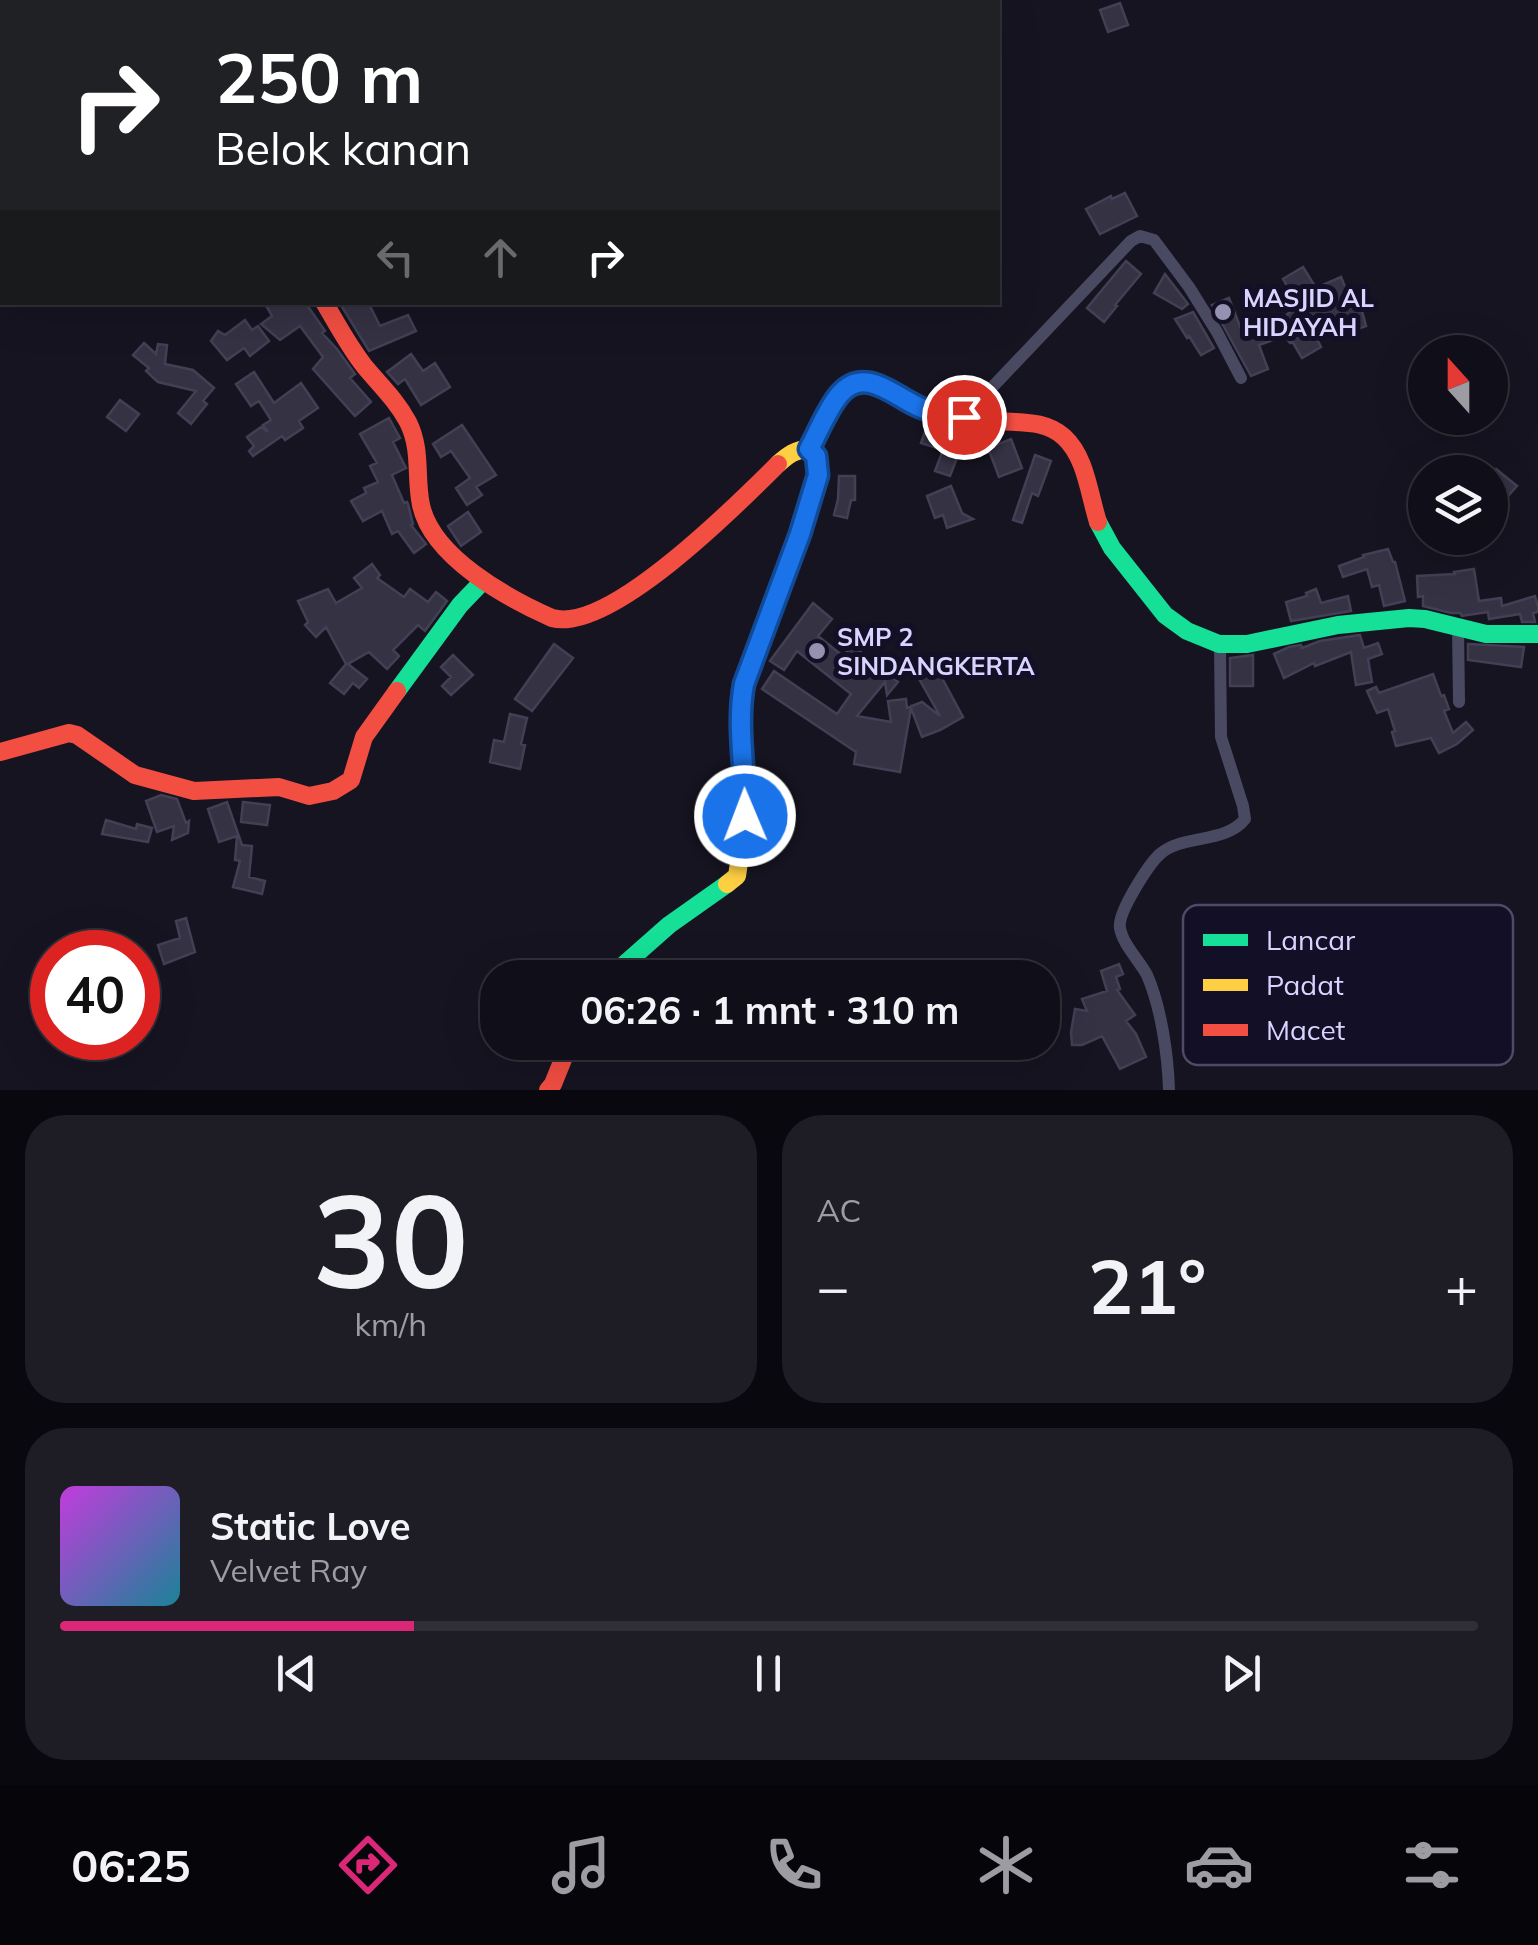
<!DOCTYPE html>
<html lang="id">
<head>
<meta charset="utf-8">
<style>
  :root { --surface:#100f19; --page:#1e1d26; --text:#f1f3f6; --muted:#9c9ca2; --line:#302f38; --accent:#db2777 }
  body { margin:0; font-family:Mulish,sans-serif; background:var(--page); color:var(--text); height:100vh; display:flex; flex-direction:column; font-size:38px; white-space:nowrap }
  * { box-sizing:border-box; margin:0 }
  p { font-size:32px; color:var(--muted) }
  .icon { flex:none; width:55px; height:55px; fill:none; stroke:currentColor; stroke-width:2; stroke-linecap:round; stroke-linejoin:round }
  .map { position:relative; height:1090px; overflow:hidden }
  .drawer { display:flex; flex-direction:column; gap:25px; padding:25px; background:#09080e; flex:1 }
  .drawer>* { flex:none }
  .top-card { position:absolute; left:0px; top:0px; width:1000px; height:305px; box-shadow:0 10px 40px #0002,0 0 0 2px var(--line); background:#202124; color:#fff; overflow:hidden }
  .needle { width:65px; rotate:339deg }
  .tools { position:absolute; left:1408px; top:335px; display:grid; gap:20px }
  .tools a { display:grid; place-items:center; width:100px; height:100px; border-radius:50%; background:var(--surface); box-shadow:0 10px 40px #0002,0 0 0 2px var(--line); font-size:50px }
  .speed { position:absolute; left:30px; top:930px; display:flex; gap:20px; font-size:50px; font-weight:700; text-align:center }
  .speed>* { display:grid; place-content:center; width:130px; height:130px; border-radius:50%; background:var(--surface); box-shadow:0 10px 40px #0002,0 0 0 2px var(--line); line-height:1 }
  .speed .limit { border:15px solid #d22; background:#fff; color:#111 }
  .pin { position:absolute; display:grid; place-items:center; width:85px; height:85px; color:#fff; margin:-42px; border:5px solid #fff; border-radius:50%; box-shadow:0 2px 10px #0007 }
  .me { position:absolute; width:110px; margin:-55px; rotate:359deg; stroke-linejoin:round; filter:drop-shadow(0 0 8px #0008) }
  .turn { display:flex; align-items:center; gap:35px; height:210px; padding:0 50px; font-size:45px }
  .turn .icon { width:130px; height:130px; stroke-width:2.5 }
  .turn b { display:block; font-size:70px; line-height:85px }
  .lanes { display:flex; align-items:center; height:95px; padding:0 50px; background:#0003; justify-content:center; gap:50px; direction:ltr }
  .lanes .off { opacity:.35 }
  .big { font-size:75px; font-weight:700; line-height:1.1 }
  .drawer .tile { flex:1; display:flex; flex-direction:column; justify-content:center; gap:15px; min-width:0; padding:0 35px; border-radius:40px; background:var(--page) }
  .drawer .dial { align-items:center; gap:0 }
  .dial b { font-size:130px; line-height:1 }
  .song { display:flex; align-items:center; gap:30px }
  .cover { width:120px; height:120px; border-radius:15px; background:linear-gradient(135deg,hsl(290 70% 55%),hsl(190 70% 35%)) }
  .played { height:10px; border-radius:5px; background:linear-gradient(90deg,var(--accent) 25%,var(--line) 25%) }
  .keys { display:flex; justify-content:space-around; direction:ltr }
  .heat { display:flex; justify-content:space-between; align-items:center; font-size:55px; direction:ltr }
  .drawer .tiles { flex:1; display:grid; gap:25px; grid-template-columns:1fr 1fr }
  .tile:last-child { grid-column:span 2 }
  .trip { position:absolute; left:480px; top:960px; width:580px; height:100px; border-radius:40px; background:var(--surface); box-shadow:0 10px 40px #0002,0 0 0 2px var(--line); font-weight:700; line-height:100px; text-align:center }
  .tabs { display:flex; height:160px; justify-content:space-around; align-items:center; background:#06060a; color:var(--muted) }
  .tabs .icon { width:70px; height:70px }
  .tabs .current { color:var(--accent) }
  .tabs b { font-size:45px; color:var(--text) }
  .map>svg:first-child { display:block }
</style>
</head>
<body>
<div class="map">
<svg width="1538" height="1090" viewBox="0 0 1538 1090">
  <rect width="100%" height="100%" fill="#161421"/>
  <path fill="#343243" stroke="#433f54" stroke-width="2.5" d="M1120,3L1128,25L1108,32L1100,10Z
    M1125,193L1137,216L1100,234L1086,209L1111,196L1112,199Z
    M1126,261L1141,274L1115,305L1117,306L1104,322L1087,308Z
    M1303,267L1316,288L1341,277L1346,289L1350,287L1354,298L1358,296L1366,326L1339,336L1332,319L1311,327L1321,347L1302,358L1292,341L1290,343L1284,336L1259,345L1268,369L1251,376L1212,305L1229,298L1243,334L1264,325L1267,332L1298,305L1283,279Z
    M1165,274L1188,304L1182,309L1154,293Z
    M264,302H305L325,331L322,333L337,349L355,374L350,378L371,402L355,416L313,369L323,357L300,326L280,340L261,324L272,316Z
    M339,302H368L380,326L408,315L416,331L369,351Z
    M1193,312L1214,348L1201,355L1189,336L1187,338L1175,319Z
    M245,320L252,330L258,326L269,341L250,356L244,348L227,360L211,341L218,331L225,335Z
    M144,343L156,354L158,344L167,345L165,364L193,370L214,388L203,401L207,404L191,424L178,413L196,391L158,382L146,371L149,368L133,355Z
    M411,354L423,371L435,363L450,387L421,405L405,379L398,384L387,372Z
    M254,372L274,403L301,383L318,408L299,421L303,428L285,440L282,436L253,456L249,451L254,446L247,437L261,427L268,432L263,425L271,420L259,401L251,406L236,384Z
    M120,400L139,414L126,431L107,417Z
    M389,418L400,438L393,442L406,468L392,475L404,503L407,502L408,504L413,524L411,525L426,544L414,553L398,531L392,534L382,511L363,521L351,501L366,493L364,488L378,482L370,466L377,463L360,434Z
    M928,423L960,432L952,456L957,458L950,476L935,471L943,450L921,443Z
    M462,425L496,475L476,487L482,495L467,505L456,488L470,478L451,451L441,457L433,444Z
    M1011,439L1022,468L999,477L988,448Z
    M1035,455L1051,461L1038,496L1032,493L1022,523L1013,520Z
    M1496,469L1517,486L1508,496L1505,494L1490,513V476Z
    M839,476H855V500H851L847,518L834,515L838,499Z
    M951,486L962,513L973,519L947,528L943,515L935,518L927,496Z
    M468,512L481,532L461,546L448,526Z
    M1388,549L1393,562H1395L1405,601L1384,606L1379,585L1372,587L1367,569L1343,577L1339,566L1364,557L1363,555Z
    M372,564L380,575L377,578L404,597L410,589L428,602L436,592L447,601L425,631L418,625L393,650L399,656L387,669L369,652L348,664L367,679L359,688L353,683L344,694L330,683L346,664L326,627L316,637L305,625L308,622L298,601L328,589L336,603L362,588L354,578Z
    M1474,569L1479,601L1501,598L1502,606L1535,596L1538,607V612L1533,613L1535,622H1522L1520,614L1489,619L1488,612L1462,616L1460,613H1451L1423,606V596L1418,597L1417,576L1455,574L1454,572Z
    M1316,589L1321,603L1348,596L1351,611L1291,621L1286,602L1307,596L1306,593Z
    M813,603L832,619L818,636L843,656L852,645L898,682L887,695L885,682L857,716L891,722L888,701L906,699L907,708L922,702L940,716L918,677L936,667L963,717L940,730L922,737L911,708L900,772L854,764L856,752L762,689L774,671L837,714L851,694L797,651L784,670L770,661Z
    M1360,635L1364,648L1378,643L1382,654L1368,659L1372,682L1356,685L1351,652L1315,666L1314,663L1284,678L1274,654L1289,647L1301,645L1302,648L1320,641Z
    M554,644L573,658L532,711L515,699Z
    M1468,644L1524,647L1521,667L1468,660Z
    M453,655L473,675L451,695L442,686L451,677L441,667Z
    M1253,655V686H1230V658Z
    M1433,674L1441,696L1444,695L1449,709L1444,711L1453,733L1466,722L1473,730L1457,744L1439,753L1431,738L1396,746L1392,732L1395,731L1388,709L1377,713L1367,691L1376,687L1379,693Z
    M510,714L527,718L521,744L525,745L520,769L490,762L494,740L504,742Z
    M161,795L177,799L186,823L189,821L188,833L172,840L174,826L157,832L146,801Z
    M227,802L242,845L252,846L249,877L265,881L262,894L233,887L240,861L235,860L237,836L219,842L208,809Z
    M243,802L270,805L267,825L241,822Z
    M106,820L136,829L137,824L152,828L148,842L102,834Z
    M186,918L195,952L164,964L158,945L180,938L176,921Z
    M1119,964L1123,974L1116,977L1120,989L1117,990L1135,1015L1126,1021L1136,1034L1146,1057L1120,1069L1102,1036L1082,1045H1072L1071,1032L1075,1009L1087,1011L1082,999L1107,991L1101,971Z"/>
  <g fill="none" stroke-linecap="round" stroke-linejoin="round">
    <path stroke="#4a4962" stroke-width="12" d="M964,417L1131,241L1140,236L1154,240L1189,287L1217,332L1241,378
      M1458,627L1459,702
      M1169,1090C1168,1055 1161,1007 1147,975C1139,960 1123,945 1120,928C1117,913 1149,864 1160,854C1183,834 1225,844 1245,819L1243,806L1221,737L1220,645"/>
    <path stroke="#16e098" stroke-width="18" d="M0,68L2,71
      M1098,522L1112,548L1165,615L1187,631L1219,644H1247L1338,625L1409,618L1425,619L1486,634H1538
      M397,691L460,605L483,581
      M609,978L669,925L727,884"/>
    <path stroke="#ffcf43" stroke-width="18" d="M727,884L737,876L745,822L741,723L744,684L800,533L818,475L816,456L809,449C796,449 788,455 778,464"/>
    <path stroke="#f24e42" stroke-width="18" d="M324,302C337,324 349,347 365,367C381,386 396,400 408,422C422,450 415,477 421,505C432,557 507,598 552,618C609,634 738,504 778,464
      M809,449C818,433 835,393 851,386C881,373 909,406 936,413C956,418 977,420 998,421C1021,423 1045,420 1064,437C1086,457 1089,494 1098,522
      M0,752L69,733L77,735L135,775L194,791L279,787L309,796L333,791L351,780L364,737L397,691
      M548,1090L553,1084L570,1042"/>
  </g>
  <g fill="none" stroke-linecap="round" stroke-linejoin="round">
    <defs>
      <path id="route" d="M745,816C746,772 736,727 744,684L800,534L818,475L816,456L809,449C819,431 827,409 840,394C864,366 893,395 917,406C932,413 948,415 964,417"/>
    </defs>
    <use href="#route" stroke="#114b97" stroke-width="25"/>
    <use href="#route" stroke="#1a73e8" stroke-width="18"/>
  </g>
  <g fill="#9591b1" stroke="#130f26" stroke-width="4">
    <circle cx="1223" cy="312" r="10"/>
    <circle cx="817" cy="651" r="10"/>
  </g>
  <g text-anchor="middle" stroke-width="10" stroke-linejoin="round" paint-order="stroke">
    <g font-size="25" font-weight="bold" fill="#d9d4ff" stroke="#130f26" text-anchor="start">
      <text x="1243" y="307">MASJID AL<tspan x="1243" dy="29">HIDAYAH</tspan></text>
      <text x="837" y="646">SMP 2<tspan x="837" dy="29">SINDANGKERTA</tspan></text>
    </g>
  </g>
  <rect x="1183" y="905" width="330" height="160" rx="15" fill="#130f26" stroke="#4e4a67" stroke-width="2.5"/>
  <rect x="1203" y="934" width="45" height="12" fill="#16e098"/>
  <rect x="1203" y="979" width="45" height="12" fill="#ffcf43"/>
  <rect x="1203" y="1024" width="45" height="12" fill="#f24e42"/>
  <g font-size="28" fill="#d9d4ff">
    <text x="1266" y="950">Lancar</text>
    <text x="1266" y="995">Padat</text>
    <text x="1266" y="1040">Macet</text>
  </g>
</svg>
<div class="tools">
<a><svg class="needle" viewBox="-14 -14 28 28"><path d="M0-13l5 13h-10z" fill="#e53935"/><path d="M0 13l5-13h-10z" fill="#9c9ca2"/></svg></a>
<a><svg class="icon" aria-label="layers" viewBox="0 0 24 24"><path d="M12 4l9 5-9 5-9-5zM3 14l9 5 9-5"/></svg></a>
</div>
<div class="speed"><div class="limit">40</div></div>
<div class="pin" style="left:964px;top:417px;background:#d93025"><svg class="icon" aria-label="arrive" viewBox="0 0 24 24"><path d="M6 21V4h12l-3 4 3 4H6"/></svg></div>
<svg class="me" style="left:745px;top:816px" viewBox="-20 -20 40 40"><circle r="17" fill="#1a73e8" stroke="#fff" stroke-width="3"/><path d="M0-11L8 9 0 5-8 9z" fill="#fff"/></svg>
<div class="trip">06:26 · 1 mnt · 310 m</div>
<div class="top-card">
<div class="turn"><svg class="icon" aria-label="right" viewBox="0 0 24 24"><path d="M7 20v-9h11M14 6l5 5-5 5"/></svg><div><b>250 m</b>Belok kanan</div></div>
<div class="lanes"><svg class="icon off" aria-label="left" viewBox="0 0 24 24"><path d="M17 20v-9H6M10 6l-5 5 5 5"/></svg><svg class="icon off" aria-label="ahead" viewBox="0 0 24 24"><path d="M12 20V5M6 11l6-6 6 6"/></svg><svg class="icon" aria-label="right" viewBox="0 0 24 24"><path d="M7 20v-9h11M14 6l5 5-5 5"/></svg></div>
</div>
</div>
<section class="drawer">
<div class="tiles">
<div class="tile dial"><b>30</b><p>km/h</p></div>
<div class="tile"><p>AC</p>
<div class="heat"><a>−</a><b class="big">21°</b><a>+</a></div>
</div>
<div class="tile">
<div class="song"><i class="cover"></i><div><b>Static Love</b><p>Velvet Ray</p></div></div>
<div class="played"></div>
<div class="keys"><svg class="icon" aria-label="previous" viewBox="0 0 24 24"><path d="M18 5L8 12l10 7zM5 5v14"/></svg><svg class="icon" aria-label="pause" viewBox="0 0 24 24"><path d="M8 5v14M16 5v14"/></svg><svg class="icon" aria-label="next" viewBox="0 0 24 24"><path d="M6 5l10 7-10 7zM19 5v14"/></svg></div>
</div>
</div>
</section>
<nav class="tabs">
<b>06:25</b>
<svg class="icon current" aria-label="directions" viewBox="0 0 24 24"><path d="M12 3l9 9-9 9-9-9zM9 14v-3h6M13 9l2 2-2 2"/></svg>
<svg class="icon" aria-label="music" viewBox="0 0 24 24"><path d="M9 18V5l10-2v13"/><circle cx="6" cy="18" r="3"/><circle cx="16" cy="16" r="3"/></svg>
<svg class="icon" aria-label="phone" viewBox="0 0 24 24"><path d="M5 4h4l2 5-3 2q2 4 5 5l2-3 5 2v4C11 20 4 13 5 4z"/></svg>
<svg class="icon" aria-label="climate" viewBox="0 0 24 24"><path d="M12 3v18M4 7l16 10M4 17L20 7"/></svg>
<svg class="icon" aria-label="car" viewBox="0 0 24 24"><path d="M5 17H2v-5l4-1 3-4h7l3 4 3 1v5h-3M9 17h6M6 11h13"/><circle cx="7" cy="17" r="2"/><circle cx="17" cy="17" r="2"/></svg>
<svg class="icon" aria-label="filters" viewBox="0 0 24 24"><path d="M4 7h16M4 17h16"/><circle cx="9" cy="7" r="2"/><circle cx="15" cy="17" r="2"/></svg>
</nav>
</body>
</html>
